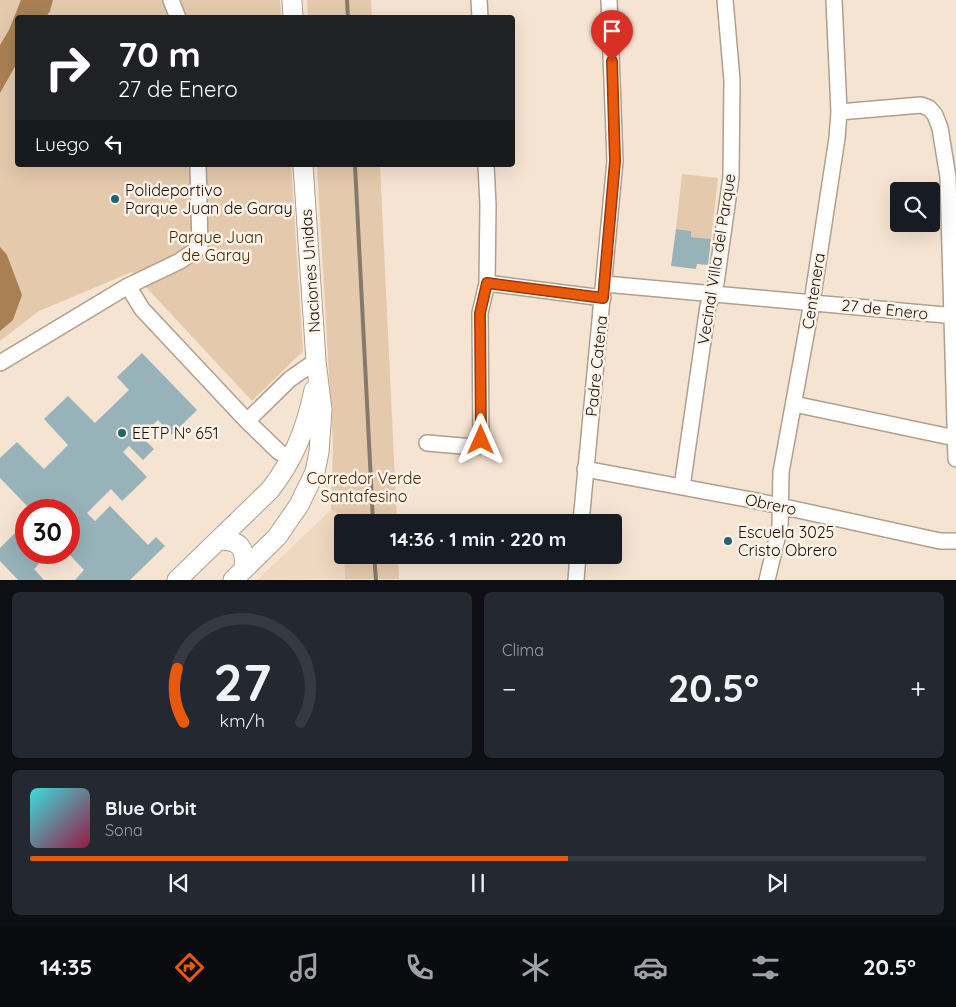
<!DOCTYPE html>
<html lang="es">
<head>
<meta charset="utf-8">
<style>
  :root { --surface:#171b24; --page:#242831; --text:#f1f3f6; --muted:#9ea1a6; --line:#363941; --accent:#ea580c }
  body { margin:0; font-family:Quicksand,sans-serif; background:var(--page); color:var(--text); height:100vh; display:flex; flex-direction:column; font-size:19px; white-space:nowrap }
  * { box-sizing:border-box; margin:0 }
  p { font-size:16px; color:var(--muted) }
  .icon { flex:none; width:28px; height:28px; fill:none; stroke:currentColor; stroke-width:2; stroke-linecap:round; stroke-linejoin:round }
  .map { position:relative; height:580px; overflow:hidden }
  .sheet { display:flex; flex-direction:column; gap:12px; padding:12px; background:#0d0f14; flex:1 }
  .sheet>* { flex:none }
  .banner { position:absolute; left:15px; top:15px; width:500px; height:152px; border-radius:5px; box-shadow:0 5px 20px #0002; background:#202124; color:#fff; overflow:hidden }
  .controls { position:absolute; left:890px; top:182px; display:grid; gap:10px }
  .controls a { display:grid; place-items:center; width:50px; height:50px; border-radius:5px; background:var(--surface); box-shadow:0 5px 20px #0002; font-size:25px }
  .speed { position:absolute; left:15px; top:499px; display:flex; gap:10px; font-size:25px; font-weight:700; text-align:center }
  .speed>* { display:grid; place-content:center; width:65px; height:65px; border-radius:50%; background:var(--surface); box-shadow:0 5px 20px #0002; line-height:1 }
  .speed .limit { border:8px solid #d22; background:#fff; color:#111 }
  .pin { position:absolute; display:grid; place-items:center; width:42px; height:42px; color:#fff; margin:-51px -21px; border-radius:50% 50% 50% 0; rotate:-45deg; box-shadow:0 0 5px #0007 }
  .pin .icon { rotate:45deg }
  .me { position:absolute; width:55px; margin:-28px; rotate:0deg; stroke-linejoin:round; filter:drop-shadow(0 0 4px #0008) }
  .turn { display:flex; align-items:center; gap:18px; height:105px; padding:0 20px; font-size:22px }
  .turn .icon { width:65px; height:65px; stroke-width:2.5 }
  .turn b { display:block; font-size:35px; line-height:42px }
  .then { display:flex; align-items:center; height:48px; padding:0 20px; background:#0003; gap:10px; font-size:19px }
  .big { font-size:38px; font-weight:700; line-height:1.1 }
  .sheet .widget { flex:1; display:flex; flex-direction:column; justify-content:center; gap:8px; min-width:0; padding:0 18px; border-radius:8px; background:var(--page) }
  .sheet .dial { align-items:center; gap:0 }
  .dial svg { height:130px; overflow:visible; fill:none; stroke:var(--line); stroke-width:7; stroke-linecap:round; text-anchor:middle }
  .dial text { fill:var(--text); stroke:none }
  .song { display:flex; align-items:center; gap:15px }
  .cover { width:60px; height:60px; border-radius:8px; background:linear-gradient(135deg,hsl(180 70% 55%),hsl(340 70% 35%)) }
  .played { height:5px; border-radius:2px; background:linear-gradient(90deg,var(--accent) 60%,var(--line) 60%) }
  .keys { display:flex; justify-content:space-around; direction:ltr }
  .heat { display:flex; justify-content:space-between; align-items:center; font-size:28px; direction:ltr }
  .sheet .tiles { flex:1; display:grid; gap:12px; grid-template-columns:1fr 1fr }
  .widget:last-child { grid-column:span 2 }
  .trip { position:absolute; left:334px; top:514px; width:288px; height:50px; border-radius:5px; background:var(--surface); box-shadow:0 5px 20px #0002; font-weight:700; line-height:50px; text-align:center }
  .tabs { display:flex; height:80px; justify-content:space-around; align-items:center; background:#090b0e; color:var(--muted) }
  .tabs .icon { width:35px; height:35px }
  .tabs .active { color:var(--accent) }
  .tabs b { font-size:22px; color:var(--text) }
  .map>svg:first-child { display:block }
</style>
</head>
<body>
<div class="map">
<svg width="956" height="580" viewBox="0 0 956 580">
  <rect width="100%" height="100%" fill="#f6e4d2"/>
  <path fill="#efd8c0" d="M331,510L343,514L342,555H344L345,579L257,580Z"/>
  <path fill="#e4c9ac" d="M0,0H280L281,17L18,18V165H291L303,351L252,401L132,272L39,311L0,341Z
    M307,0H371L372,17H308Z
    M317,165H380L397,522H344L343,514L331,510L333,445Z
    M682,174L718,178L711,239L691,237V231L676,229Z
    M344,555H398L399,579H345Z"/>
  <path fill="#a98054" d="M21,0H53L50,11L46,17L18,18L17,63L0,93V45L9,30Z
    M0,247L7,255L22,295L13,320L0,331Z"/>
  <path fill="#97b3b9" d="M676,229L691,231V237L711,239L708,265L697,264L696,269L671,266Z
    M142,353L197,410L172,435L158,420L141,436L154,449L143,460L129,446L123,452L147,477L122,501L111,489L87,513L95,521L110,506L148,545L156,537L165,546L130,580H75L84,570L69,554V510H31L0,478V458L17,442L44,469L68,445L44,419L68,396L95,423L129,390L117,377Z
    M26,522V552H34L31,555L39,564L34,569L44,580H18L0,561V548Z"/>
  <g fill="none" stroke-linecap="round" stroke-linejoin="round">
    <defs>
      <path id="minor" d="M171,0L178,18
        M479,0L480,18
        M839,112L921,105L929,108L935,115L940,128L948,177L956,459
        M487,283L603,298
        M605,284L956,316
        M128,286L142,309L247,421L279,452L291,459
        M0,363L128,286L180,261L200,247L198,165
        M794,404L955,438
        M247,421L290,379L316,361
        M427,443L474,447L478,446L481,440L480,313L487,283L488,205L486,165
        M585,469L757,501L940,541H956
        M682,487L708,306L716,283L731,177L732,80L725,0
        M581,522L615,161L609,0
        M576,580L578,555
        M767,580L780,526L781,472L812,302L837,138L839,112L834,0"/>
      <path id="tertiary" d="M292,0L293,18
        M219,540C240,540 246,548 244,569
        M177,580L270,490C294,459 306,429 314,390
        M233,580L277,537L299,505L315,472L319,452L322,410L316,361L303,165"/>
    </defs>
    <use href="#minor" stroke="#af9f8d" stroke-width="18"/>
    <use href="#tertiary" stroke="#af9f8d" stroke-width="21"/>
    <use href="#minor" stroke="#fff" stroke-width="15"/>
    <use href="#tertiary" stroke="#fff" stroke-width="19"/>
    <path stroke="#867a6d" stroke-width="4" d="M347,0L348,18
      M355,165L373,522
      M374,555L376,580"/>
  </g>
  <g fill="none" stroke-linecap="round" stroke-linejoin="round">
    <defs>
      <path id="route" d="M481,440L480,313L487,283L603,298L615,161L612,61"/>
    </defs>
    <use href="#route" stroke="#983908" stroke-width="12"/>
    <use href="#route" stroke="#ea580c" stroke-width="9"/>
  </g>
  <g fill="#1c6672" stroke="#fef3e8" stroke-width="2">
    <circle cx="115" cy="199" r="5"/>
    <circle cx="122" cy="433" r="5"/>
    <circle cx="728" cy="541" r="5"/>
  </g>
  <g text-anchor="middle" stroke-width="5" stroke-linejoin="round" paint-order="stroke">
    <g font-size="16" fill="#161009" stroke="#fef3e8" text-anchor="start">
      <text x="125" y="196">Polideportivo<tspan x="125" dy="18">Parque Juan de Garay</tspan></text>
      <text x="132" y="439">EETP Nº 651</text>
      <text x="738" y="538">Escuela 3025<tspan x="738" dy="18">Cristo Obrero</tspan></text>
    </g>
    <g font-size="16" fill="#462a04" stroke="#fef3e8">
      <text x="216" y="243">Parque Juan<tspan x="216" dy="18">de Garay</tspan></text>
      <text x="364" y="484">Corredor Verde<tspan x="364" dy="18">Santafesino</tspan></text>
    </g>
    <g font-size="16" fill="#161009" stroke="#fef3e8">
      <text transform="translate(716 259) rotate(-81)" y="6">Vecinal Villa del Parque</text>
      <text transform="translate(310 271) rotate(-94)" y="6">Naciones Unidas</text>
      <text transform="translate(813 291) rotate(-81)" y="6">Centenera</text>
      <text transform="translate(885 309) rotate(6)" y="6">27 de Enero</text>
      <text transform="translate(596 366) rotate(-84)" y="6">Padre Catena</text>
      <text transform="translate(771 504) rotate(12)" y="6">Obrero</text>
    </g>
  </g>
</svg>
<div class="controls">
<a><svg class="icon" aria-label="search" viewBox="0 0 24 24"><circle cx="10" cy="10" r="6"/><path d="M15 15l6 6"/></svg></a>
</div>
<div class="speed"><div class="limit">30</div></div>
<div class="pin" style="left:612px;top:61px;background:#d93025"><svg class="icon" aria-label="arrive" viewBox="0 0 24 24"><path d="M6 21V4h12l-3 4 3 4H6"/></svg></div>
<svg class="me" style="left:481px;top:440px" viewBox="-20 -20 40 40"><path d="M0-17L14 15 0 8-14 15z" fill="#ea580c" stroke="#fff" stroke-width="4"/></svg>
<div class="trip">14:36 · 1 min · 220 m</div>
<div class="banner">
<div class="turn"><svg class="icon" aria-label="right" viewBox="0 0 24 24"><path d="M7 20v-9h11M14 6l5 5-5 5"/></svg><div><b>70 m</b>27 de Enero</div></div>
<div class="then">Luego<svg class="icon" aria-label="left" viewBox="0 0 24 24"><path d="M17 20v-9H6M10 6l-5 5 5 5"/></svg></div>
</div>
</div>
<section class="sheet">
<div class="tiles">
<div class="widget dial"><svg viewBox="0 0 100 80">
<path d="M14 69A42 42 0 1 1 86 69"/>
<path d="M14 69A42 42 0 0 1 10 36" stroke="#ea580c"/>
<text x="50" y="56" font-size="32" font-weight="700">27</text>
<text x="50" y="72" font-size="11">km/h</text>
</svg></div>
<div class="widget"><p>Clima</p>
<div class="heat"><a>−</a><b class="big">20.5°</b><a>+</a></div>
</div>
<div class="widget">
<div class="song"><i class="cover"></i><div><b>Blue Orbit</b><p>Sona</p></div></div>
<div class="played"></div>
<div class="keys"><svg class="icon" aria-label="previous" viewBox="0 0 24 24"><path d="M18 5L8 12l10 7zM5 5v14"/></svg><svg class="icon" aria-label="pause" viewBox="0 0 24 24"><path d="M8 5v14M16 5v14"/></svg><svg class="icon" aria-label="next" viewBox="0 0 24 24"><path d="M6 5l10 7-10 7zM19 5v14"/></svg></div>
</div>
</div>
</section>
<nav class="tabs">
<b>14:35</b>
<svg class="icon active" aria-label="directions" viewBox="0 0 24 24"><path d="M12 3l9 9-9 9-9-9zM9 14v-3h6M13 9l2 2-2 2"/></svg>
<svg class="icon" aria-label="music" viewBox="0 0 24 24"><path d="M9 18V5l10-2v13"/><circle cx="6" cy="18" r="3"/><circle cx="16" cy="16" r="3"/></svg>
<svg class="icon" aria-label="phone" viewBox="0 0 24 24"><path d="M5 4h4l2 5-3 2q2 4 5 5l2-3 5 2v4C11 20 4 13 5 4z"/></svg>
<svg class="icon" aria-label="climate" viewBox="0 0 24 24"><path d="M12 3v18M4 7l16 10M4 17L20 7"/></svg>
<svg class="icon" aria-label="car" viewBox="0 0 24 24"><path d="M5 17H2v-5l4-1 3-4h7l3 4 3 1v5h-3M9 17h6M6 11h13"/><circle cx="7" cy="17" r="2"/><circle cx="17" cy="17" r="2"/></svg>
<svg class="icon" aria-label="filters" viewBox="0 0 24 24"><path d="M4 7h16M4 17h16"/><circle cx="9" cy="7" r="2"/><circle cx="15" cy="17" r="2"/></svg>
<b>20.5°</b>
</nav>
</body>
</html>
